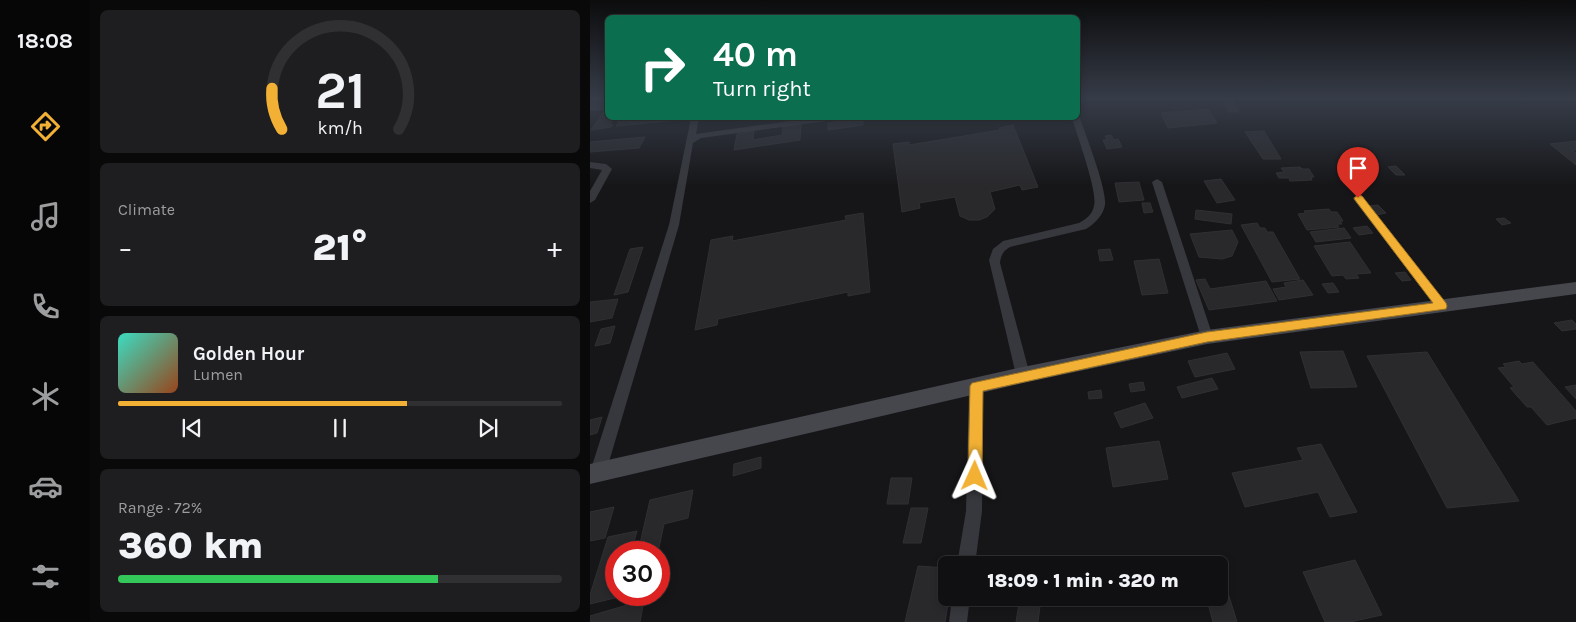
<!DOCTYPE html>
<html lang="en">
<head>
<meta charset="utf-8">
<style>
  :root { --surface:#101012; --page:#1e1e20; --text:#f1f3f6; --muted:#9c9d9f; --line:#303032; --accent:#f2b134 }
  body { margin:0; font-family:Karla,sans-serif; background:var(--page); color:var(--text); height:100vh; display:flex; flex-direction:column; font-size:19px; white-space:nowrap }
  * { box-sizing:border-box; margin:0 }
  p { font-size:16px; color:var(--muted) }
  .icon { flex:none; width:28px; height:28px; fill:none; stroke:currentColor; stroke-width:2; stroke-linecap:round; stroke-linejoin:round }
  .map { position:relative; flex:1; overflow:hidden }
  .sheet { display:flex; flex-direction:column; gap:10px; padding:10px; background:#09090a; width:500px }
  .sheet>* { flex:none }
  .top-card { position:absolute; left:15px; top:15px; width:475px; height:105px; border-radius:8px; box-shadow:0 2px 8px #0003,0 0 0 1px var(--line); background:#0b6e4f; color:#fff; overflow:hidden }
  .speed { position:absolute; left:15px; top:541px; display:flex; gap:10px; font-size:25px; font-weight:700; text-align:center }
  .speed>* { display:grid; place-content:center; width:65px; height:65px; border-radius:50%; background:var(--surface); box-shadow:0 2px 8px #0003,0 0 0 1px var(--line); line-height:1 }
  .speed .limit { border:8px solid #d22; background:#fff; color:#111 }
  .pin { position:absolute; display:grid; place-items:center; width:42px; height:42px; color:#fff; margin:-51px -21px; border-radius:50% 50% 50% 0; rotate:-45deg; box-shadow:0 0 5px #0007 }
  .pin .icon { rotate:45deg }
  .me { position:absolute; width:55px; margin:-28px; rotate:1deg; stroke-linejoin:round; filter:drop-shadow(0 0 4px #0008) }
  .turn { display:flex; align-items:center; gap:18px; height:105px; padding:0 25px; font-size:22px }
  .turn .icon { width:65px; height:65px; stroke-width:2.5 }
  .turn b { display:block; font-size:35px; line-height:42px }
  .big { font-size:38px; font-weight:800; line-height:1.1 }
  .sheet .widget { flex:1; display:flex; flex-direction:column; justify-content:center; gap:8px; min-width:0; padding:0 18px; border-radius:8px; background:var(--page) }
  .sheet .dial { align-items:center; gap:0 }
  .dial svg { height:130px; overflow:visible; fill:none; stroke:var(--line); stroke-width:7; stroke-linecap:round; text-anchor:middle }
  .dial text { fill:var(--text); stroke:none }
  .song { display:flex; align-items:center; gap:15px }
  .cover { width:60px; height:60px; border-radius:8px; background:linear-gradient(135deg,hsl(170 70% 55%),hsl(20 70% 35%)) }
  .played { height:5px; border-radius:2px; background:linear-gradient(90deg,var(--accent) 65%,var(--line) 65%) }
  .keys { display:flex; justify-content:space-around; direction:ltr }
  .heat { display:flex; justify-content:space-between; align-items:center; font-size:28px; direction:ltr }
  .charge { height:8px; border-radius:4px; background:linear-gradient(90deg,#34c759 72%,var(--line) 0) }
  .trip { position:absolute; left:348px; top:556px; width:290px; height:50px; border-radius:8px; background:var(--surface); box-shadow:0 2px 8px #0003,0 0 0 1px var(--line); font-weight:800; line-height:50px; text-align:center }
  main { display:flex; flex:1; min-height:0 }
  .tab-bar { display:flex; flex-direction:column; width:90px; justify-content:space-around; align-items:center; background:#060607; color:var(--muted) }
  .tab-bar .icon { width:35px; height:35px }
  .tab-bar .current { color:var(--accent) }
  .tab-bar b { font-size:22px; color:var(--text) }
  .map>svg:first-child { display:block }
</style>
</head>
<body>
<main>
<nav class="tab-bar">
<b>18:08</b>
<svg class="icon current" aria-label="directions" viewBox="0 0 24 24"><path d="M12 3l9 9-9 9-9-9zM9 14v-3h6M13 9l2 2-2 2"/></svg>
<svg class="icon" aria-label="music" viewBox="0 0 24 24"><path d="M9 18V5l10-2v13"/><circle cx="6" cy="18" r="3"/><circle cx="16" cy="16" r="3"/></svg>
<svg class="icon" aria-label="phone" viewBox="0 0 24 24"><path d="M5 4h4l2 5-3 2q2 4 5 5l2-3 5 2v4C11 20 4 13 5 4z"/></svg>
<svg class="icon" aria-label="climate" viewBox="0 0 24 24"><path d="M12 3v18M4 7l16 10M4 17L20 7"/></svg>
<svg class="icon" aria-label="car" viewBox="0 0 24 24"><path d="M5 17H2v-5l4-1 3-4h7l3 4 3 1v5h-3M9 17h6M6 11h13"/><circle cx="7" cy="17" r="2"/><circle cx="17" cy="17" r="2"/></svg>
<svg class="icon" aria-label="filters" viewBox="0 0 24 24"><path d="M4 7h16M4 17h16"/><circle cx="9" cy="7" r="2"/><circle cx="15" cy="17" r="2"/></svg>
</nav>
<section class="sheet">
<div class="widget dial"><svg viewBox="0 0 100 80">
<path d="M14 69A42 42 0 1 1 86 69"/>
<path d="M14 69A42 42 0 0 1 8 44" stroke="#f2b134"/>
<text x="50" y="56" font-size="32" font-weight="700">21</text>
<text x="50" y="72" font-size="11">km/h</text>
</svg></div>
<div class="widget"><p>Climate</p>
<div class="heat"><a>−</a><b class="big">21°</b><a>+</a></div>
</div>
<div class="widget">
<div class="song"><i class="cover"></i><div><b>Golden Hour</b><p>Lumen</p></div></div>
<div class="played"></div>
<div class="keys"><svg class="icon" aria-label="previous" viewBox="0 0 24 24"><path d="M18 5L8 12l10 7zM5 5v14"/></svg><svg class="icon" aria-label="pause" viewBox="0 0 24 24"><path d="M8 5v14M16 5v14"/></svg><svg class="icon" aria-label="next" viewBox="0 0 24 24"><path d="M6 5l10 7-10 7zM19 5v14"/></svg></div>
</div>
<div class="widget"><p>Range · 72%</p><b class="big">360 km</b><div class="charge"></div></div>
</section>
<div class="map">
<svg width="986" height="622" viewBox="0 0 986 622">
  <rect width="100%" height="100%" fill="#161618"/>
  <path fill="#29292c" stroke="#303034" d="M0,99H18V103L0,105Z
    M643,102L649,112H639L634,103Z
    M618,109L627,123L578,128L571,113Z
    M14,111H18V118H24L20,125H23L21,127L1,130Z
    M31,118H90L89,120L26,126Z
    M273,118V125L238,130V123Z
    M211,124L210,140L144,150L147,134L164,131L163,140L192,135L193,127Z
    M423,125L448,187L432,190L430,185L400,192L405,209L397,217L389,220H379L370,216L365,197L329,203L330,208L312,212L303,144L319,142V145L410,130L409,128Z
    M674,131L691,159H673L655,132Z
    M521,135L524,140L528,139L532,147L517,149L513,140H517L515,136Z
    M55,137L49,148L0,152V142Z
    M986,141V150H982L986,153V165L960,144Z
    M806,166L815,175H806L798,167Z
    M710,167L712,169H719L724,177H721L722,180L700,181L699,178H689L686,173L694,172L691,168Z
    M631,179L645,200L627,203L614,181Z
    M549,182L554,200L529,202L525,183Z
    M552,203H560L563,212L554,213Z
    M788,205L796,213L786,215L779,206Z
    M739,209L741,212H747L753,221H750L752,224H747L749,227L717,230L708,214L716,213L714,211Z
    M606,210L642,214L641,224L605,219Z
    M273,213L280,292L258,296V292L128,319L127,325L105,330L121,240L143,236L142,241L256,220L255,216Z
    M914,218L921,223L912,225L906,219Z
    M667,223L670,228H675L677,232H683L710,279L682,282L651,225Z
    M777,226L783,233L769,235L763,228Z
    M754,228L761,238L726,242L720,232Z
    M642,230L648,242L642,256L632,259L609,257L600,234Z
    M760,242L781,273L766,274L769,278L756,279L753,275L742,276L724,246Z
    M53,247L38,292L24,295L40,249Z
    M520,249L523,260L510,261L508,250Z
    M569,259L578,293L552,295L544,261Z
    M815,272L821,280L812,281L805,273Z
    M615,279L620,289L676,281L687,301L619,310L606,280Z
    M713,280L723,295L689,300L683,289L696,287L694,283Z
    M743,283L749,292L738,293L732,284Z
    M28,299L22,318L0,322V302Z
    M982,320L986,324V329L972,331L964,323Z
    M25,326L20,343L5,346L11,329Z
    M753,351L767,387L721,388L710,352Z
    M837,352L929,501L857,508L777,356Z
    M637,353L645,369L605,377L598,361Z
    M929,361L932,364L943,362L986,411V418L957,425L941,407H937L920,388L924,387L908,368L916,367L913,364Z
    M622,378L628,389L592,398L587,387Z
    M553,382L555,390L541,392L539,384Z
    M986,385V399L975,387Z
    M511,390L512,398L499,399L498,392Z
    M555,403L563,418L531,428L524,413Z
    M12,417L7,433L0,435V420Z
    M569,441L578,479L523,487L516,448Z
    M731,444L767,512L740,517L728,492L655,507L642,473L713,460L707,448Z
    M171,457V468L143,476L144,464Z
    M301,478H322L318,504H297Z
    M103,490L98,518L74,524L68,552H48L60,500Z
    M24,507L15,538L0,541V512Z
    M321,508H338L331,543H313Z
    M47,531L41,552H26V595H29V597L0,604V595L18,537Z
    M765,560L792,615L760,622H735L713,572Z
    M328,566L356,568V598H359L355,622H315Z
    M639,596L647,622H623L617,600Z
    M430,598H451L448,622H426Z
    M54,600L50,622H0V616Z"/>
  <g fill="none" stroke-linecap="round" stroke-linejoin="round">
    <path fill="#37383d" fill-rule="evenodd" d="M18,104V110L0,111V105Z
      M488,116L490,118C496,136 517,189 515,205C513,216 504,224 496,229L420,247C413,251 411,255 410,263L440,375L438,379L433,381L428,379L426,375L399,260L403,249L413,241L489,223C496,219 502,215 504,206C508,192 487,135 482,118H488Z
      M101,118H109L106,134L222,118H241L237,121L111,138L103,143L89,225L16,472L14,477L8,479L2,477L0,472L79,225Z
      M0,162L16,164L22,169L5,200L0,203V191L12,170L0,168Z
      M567,179L572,182L623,337L622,341L617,342L612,341L611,337L562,182Z
      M768,195L772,196L856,303L858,306L856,309H848L764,200L763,198Z
      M386,381L391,383L393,387L392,511L385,565H367L376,511L379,387L381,383Z
      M362,598H380L377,622H359Z"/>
    <path fill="#45474d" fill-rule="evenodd" d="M986,282V294L617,344L433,383L0,484V464L433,367L617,330Z"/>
  </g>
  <linearGradient id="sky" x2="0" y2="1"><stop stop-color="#0c0c0d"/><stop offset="0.53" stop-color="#363c48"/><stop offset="1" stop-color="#363c48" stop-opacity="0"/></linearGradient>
  <rect width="986" height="186" fill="url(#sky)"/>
  <path fill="#f2b134" stroke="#9d7322" d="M768,195L772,196L856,303L857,306L856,309L617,342L393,391L392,476L390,481L385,483L380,481L378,476L380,386L382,383L617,332L843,303L765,200L764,198Z"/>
</svg>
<div class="speed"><div class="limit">30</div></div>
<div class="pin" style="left:768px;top:198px;background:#d93025"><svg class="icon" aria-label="arrive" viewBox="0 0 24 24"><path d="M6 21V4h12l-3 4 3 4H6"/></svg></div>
<svg class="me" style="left:385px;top:476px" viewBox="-20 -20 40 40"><path d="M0-17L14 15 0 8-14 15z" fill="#f2b134" stroke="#fff" stroke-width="4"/></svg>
<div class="trip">18:09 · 1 min · 320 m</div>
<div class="top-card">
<div class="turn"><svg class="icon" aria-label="right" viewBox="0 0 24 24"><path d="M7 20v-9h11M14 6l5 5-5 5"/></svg><div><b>40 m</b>Turn right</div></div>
</div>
</div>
</main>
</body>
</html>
